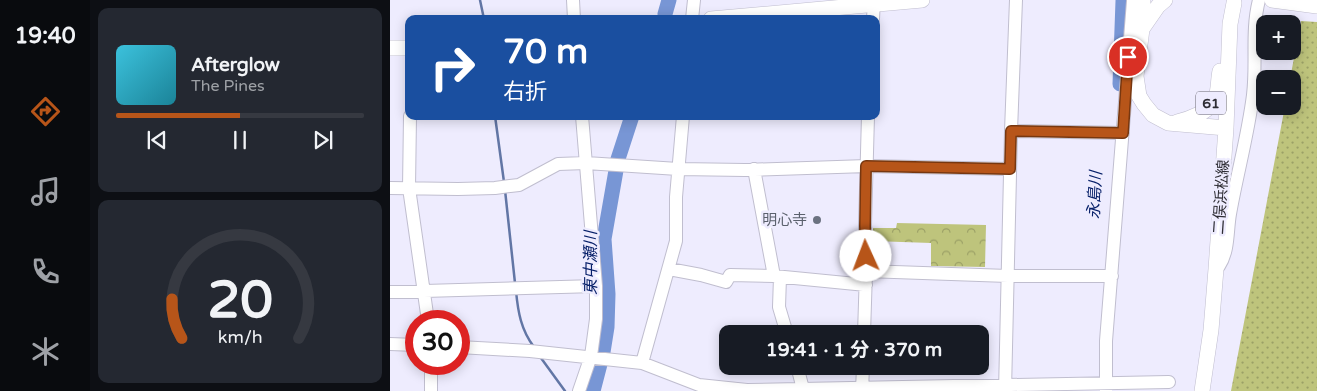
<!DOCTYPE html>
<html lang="ja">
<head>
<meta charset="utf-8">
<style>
  :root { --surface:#171b24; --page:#242831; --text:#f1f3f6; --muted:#9ea1a6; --line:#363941; --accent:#b75519 }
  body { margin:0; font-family:"Varela Round","Noto Sans JP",sans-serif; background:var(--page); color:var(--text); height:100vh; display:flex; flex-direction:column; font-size:19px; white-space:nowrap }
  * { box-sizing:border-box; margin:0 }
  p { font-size:16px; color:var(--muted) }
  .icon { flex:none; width:28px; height:28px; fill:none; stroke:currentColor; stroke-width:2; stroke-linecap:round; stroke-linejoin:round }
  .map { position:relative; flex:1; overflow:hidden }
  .panel { display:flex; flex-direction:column; gap:8px; padding:8px; background:#0d0f14; width:300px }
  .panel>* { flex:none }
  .banner { position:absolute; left:15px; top:15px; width:475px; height:105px; border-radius:10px; box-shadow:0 2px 12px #0003; background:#1a4fa0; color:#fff; overflow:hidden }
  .buttons { position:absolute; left:866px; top:15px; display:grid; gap:10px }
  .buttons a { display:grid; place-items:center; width:45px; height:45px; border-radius:10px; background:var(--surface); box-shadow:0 2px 12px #0003; font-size:25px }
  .speed { position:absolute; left:15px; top:310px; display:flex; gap:10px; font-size:25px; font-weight:700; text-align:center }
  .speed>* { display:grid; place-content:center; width:65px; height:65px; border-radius:50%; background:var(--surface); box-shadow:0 2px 12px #0003; line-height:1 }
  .speed .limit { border:8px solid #d22; background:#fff; color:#111 }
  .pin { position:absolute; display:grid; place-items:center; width:42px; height:42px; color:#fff; margin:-21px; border:2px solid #fff; border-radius:50%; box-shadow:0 1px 5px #0007 }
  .me { position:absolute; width:55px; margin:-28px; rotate:358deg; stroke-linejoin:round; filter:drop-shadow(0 0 4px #0008) }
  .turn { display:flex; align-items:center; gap:18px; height:105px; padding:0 15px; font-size:22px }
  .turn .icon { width:65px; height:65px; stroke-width:2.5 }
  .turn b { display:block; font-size:35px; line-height:42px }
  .panel .widget { flex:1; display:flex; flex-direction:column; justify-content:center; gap:8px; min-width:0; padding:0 18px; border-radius:10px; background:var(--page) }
  .panel .dial { align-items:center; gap:0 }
  .dial svg { height:130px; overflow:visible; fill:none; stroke:var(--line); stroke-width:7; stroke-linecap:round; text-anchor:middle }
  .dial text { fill:var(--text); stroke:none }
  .song { display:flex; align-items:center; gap:15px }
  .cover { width:60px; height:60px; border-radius:8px; background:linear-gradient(135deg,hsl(190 70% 55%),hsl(190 70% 35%)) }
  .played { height:5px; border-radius:2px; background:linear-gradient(90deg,var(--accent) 50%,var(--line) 50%) }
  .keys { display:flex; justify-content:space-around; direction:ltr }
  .trip { position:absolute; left:329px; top:325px; width:270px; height:50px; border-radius:10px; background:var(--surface); box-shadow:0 2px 12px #0003; font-weight:700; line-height:50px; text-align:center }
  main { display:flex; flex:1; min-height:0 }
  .dock { display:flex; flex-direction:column; width:90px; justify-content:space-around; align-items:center; background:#090b0e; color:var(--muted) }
  .dock .icon { width:35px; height:35px }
  .dock .current { color:var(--accent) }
  .dock b { font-size:22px; color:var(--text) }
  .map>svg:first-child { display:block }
</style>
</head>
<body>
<main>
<nav class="dock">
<b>19:40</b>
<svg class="icon current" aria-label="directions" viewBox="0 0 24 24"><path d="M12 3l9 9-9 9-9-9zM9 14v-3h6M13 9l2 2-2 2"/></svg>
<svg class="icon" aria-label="music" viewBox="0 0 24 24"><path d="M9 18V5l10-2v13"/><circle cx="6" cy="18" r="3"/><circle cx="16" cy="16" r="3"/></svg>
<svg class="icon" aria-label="phone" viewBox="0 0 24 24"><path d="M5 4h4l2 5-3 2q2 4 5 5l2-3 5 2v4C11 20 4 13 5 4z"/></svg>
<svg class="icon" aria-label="climate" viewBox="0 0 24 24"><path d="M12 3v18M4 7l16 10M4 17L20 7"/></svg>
</nav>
<section class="panel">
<div class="widget">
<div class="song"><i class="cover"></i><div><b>Afterglow</b><p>The Pines</p></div></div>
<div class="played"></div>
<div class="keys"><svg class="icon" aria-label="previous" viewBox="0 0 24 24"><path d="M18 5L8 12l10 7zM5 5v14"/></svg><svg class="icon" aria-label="pause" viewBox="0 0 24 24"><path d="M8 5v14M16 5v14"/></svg><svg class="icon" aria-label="next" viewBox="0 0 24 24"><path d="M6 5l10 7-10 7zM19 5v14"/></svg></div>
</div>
<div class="widget dial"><svg viewBox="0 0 100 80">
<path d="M14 69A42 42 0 1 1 86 69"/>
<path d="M14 69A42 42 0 0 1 8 45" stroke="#b75519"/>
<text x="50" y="56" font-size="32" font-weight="700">20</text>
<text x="50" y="72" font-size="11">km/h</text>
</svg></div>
</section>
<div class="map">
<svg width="927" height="391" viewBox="0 0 927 391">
  <defs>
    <pattern id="grass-dots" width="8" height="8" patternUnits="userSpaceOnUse" patternTransform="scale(1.25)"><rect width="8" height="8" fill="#bec47c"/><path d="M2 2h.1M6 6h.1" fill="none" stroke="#9ba066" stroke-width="1.8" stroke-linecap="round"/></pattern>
    <pattern id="park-crowns" width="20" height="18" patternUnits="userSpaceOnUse" patternTransform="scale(1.25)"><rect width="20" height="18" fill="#bec47c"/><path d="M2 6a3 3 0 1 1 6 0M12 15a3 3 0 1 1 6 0" fill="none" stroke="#9ba066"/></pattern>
  </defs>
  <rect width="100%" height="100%" fill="#eeecfe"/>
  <path fill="url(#grass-dots)" d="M911,21L927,22V391H841L895,106H902V79H900Z"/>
  <path fill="url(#park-crowns)" d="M507,223L596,225L595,267L541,266V243L483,241V228H506Z"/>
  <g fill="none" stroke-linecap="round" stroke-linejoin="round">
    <path stroke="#6276a5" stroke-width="2.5" d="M90,0L94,19
      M105,116L114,182
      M115,190L125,283
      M126,291C128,312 131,330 144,347
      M151,358L175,391"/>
    <path stroke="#7896d5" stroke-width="15" d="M275,14L279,0
      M730,84L733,1
      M213,352L217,327L218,294L214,239L228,159L242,116
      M203,391L210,364"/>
    <defs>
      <path id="minor" d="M183,0L184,19
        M302,19L304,0
        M483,19L484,0
        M20,116L19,188L38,321
        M621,131L733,133
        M364,169L384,276
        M0,188L68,189L105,188L120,186L129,185L168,164L196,163L288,169L355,170L477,166L620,169
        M829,266C839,251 837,231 840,214C847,174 858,135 863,95C867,63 861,31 869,0
        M279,269L311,275L336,282L340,275L384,276L476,285
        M476,271L618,276H722
        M390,277L389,307L397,334
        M0,292L206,286
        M474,334L476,271L475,225L478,116
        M0,344L26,345
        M69,347L140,351L252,363L309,385L357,390L779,382
        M252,363L286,241V197L293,116
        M407,366L413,389
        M41,391V364
        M189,391L201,356L206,319V286L192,116
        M472,391L473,366
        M615,391L621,131L626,0
        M716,391V341L743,1"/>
      <path id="major" d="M753,0L752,29L746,76L749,96L754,104L763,115L778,123L836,128
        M882,0L927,6
        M321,19L532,0
        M752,29L768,6L775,0
        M0,48H19
        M787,122C799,119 819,112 825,100C829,92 828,79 830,71
        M812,391L821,330L826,269L836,128L840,24L844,3"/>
    </defs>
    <use href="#minor" stroke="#c0becf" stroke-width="14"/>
    <use href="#major" stroke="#c0becf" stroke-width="16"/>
    <use href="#minor" stroke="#fff" stroke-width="12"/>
    <use href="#major" stroke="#fff" stroke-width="15"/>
  </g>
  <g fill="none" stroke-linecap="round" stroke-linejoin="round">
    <defs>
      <path id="route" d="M476,256L475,226L476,166L620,169L621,131L733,133L738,57"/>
    </defs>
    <use href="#route" stroke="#773710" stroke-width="12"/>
    <use href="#route" stroke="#b75519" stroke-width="9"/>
  </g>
  <circle fill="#6b7280" stroke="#eeecfe" stroke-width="2" cx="427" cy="220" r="5"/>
  <g text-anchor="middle" stroke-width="5" stroke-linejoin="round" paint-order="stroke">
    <rect fill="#eeecfe" stroke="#686671" stroke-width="1" x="806" y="91.5" width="30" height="23" rx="4"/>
    <g font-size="14" font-weight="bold" fill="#2e2d34">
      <text x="821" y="108">61</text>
    </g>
    <g font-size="15" fill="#2e2d34" stroke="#eeecfe">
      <text transform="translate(831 197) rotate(-86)" y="5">二俣浜松線</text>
    </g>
    <g font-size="15" fill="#5b616d" stroke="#eeecfe" text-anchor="end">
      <text x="417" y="225">明心寺</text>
    </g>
    <g font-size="16" font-style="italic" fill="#072069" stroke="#eeecfe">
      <text transform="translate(704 195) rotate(-87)" y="6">永島川</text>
      <text transform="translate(200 263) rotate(-90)" y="6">東中瀬川</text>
    </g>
  </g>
</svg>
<div class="buttons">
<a>+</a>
<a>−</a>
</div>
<div class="speed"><div class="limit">30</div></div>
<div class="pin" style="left:738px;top:57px;background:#d93025"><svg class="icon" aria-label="arrive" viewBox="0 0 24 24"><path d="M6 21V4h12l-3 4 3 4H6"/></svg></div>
<svg class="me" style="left:476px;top:256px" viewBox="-20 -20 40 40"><circle r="19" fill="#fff"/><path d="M0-13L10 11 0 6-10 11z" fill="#b75519"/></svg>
<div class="trip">19:41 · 1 分 · 370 m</div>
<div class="banner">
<div class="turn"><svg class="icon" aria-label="right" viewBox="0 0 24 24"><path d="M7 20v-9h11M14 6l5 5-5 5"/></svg><div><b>70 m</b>右折</div></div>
</div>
</div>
</main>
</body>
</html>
